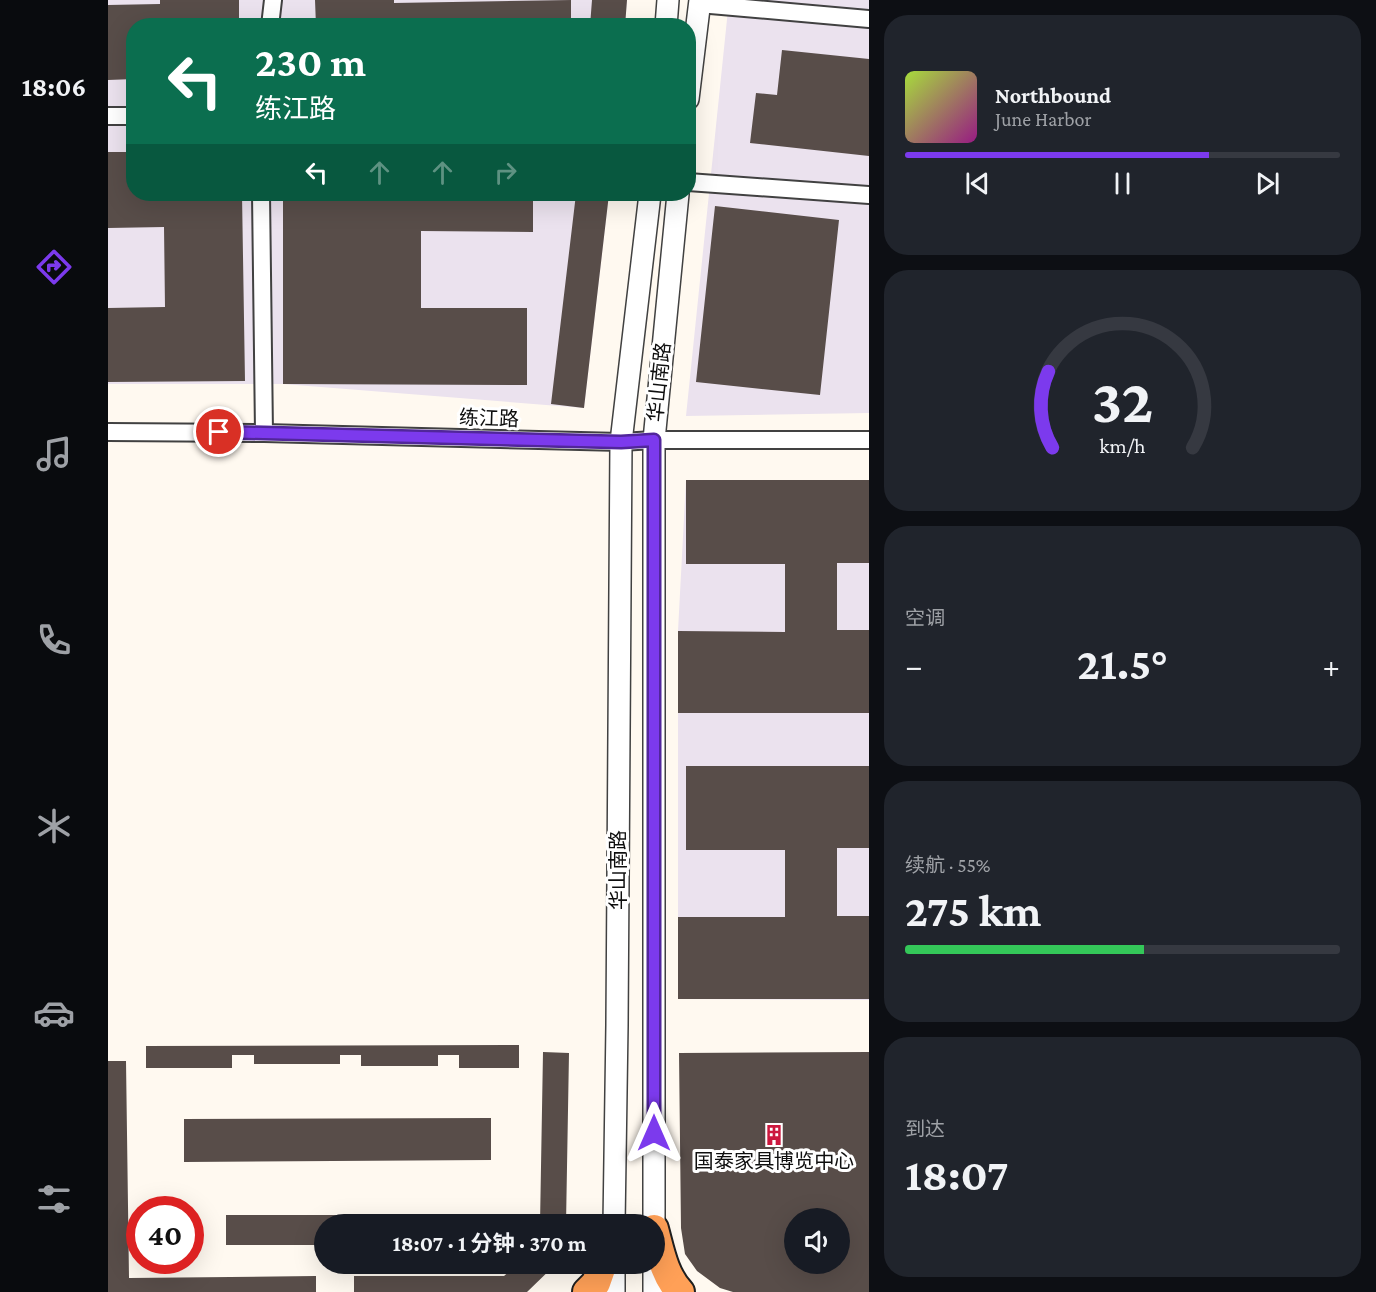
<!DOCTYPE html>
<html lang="zh">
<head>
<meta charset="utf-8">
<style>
  :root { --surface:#171b24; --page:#20242c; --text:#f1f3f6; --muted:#9ea1a6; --line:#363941; --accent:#7c3aed }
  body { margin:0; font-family:"Crimson Pro","Noto Sans SC",serif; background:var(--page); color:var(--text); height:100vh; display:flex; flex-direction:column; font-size:22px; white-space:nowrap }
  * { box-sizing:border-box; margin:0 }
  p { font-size:20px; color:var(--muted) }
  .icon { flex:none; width:33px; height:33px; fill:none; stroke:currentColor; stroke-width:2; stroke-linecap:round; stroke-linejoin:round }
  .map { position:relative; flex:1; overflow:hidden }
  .panel { display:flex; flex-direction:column; gap:15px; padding:15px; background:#0d0f14; width:507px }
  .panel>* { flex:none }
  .top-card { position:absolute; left:18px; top:18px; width:570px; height:183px; border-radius:24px; box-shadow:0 6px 24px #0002; background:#0b6e4f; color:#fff; overflow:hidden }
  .tools { position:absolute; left:676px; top:1208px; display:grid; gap:12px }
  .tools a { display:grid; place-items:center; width:66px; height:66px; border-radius:50%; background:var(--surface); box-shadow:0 6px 24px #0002; font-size:30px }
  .speed { position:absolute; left:18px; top:1196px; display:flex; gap:12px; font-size:30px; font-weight:700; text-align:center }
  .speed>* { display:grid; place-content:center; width:78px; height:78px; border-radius:50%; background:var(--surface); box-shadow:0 6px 24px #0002; line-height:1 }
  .speed .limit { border:9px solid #d22; background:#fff; color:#111 }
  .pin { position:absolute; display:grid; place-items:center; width:51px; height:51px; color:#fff; margin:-26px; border:3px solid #fff; border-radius:50%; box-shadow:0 2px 6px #0007 }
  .me { position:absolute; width:66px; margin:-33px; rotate:0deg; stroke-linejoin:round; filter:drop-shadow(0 0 4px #0008) }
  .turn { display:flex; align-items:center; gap:21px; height:126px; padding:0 30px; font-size:27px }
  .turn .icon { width:78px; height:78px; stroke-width:2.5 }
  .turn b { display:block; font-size:42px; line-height:51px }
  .lanes { display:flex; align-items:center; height:57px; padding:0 30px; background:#0003; justify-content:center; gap:30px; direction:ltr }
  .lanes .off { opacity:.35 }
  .big { font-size:45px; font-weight:700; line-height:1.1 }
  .panel .tile { flex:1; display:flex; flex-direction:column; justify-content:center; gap:9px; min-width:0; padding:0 21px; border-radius:24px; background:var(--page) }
  .panel .dial { align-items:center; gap:0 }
  .dial svg { height:156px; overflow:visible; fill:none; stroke:var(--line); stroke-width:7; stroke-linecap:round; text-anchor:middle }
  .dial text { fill:var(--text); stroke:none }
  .song { display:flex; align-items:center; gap:18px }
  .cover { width:72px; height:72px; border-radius:9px; background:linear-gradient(135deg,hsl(80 70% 55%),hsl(310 70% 35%)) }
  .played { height:6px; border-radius:3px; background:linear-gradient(90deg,var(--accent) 70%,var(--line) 70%) }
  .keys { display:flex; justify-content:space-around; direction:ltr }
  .heat { display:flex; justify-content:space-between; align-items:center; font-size:33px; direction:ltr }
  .charge { height:9px; border-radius:4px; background:linear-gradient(90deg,#34c759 55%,var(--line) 0) }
  .trip { position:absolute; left:206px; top:1214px; width:351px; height:60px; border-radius:30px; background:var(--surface); box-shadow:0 6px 24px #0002; font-weight:700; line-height:60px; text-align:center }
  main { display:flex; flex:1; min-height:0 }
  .tab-bar { display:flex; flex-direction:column; width:108px; justify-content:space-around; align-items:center; background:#090b0e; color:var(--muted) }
  .tab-bar .icon { width:42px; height:42px }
  .tab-bar .selected { color:var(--accent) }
  .tab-bar b { font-size:27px; color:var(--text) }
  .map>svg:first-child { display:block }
</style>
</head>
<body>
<main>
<nav class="tab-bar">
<b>18:06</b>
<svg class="icon selected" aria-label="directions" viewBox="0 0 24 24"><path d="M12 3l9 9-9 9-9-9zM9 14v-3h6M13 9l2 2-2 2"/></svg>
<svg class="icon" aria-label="music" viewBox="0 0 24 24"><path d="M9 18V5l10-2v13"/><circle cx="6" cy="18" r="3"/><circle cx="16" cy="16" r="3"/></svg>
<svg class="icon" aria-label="phone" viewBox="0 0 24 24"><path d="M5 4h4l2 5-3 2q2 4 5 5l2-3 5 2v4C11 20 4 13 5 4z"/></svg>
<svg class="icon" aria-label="climate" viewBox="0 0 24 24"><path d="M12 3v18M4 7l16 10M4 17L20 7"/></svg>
<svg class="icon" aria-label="car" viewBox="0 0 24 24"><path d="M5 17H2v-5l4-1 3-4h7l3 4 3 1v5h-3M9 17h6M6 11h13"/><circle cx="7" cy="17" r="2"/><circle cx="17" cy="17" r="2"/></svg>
<svg class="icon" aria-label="filters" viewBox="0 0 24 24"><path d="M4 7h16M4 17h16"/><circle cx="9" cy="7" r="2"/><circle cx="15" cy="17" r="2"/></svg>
</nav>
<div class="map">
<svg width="761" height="1292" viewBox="0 0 761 1292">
  <rect width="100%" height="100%" fill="#fff9f0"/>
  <path fill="#ebe2ee" d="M0,0H519L517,25L26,26V194H501L476,408L175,384H0Z
    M621,0H761V413L578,416Z
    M578,480L761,481V1000L570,999V631Z"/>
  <path fill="#584d49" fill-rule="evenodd" d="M52,0H131V26H26V79L0,80V5L52,4Z
    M207,0H286V3L463,0V26H208Z
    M484,0H519L517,26H482Z
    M674,50L761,59V156L642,143L648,93L669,95Z
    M0,152H26V194H134L137,381L0,382V308L57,307L56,227L0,228Z
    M175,194H425V232L313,231V308H419V385L175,384Z
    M468,194H501L476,408L443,404Z
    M607,206L731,220L712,395L588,382Z
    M578,480H761V563H729V630H761V713H570V631L677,632V564H578Z
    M578,766H761V848H729V916H761V999H570V917H677V850H578Z
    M411,1045V1068H351V1055H330V1066H253V1055H232V1064H146V1055H124V1068H38V1046Z
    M435,1052L461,1053L458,1224H432Z
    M761,1052V1292H625L612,1288L589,1271L577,1254L573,1228L571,1053ZM687,1218H732V1263H687Z
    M0,1061H18L21,1278L208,1276V1292H0Z
    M383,1118V1160L76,1162V1119Z
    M118,1215H328L329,1224H216V1245H118Z
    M411,1263H449L419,1292H246V1276H396Z"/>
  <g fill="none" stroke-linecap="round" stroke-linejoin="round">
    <defs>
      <path id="minor" d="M591,4L761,19
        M162,26L165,0
        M0,116H26
        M580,182L761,195
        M153,194L156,433
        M0,432L156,433L513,442L546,440H761"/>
      <path id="tertiary" d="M558,26L560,0
        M580,99L592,0
        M506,1224L509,1025L513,442L542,194
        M506,1292V1263
        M546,1292V440L570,194"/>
      <path id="trunk" d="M546,1229C552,1251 556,1275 572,1292
        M479,1292L488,1283L495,1263"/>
    </defs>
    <use href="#minor" stroke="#414141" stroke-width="20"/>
    <use href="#tertiary" stroke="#414141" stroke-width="24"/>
    <use href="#trunk" stroke="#1f1f1f" stroke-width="32"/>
    <use href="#minor" stroke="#fff" stroke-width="16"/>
    <use href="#tertiary" stroke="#fff" stroke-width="21"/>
    <use href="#trunk" stroke="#ffa057" stroke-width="28"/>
  </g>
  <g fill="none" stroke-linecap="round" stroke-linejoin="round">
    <defs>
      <path id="route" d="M111,432L513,442L546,440V1133"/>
    </defs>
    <use href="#route" stroke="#51269a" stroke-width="15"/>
    <use href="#route" stroke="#7c3aed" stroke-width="10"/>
  </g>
  <defs>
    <symbol id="building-bare" viewBox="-9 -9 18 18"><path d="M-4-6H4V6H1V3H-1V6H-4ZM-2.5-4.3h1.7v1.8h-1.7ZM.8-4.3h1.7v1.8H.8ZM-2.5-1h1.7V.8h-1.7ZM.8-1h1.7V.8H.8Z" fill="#cc183e" stroke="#fff" stroke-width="2.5" paint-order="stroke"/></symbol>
  </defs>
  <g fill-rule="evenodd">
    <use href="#building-bare" x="651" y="1120" width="30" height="30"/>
  </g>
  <g text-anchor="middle" stroke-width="6" stroke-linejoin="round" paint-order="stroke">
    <g font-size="20" fill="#0e0e0e" stroke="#fff">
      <text transform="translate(551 382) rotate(-84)" y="7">华山南路</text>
      <text transform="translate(381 418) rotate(2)" y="7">练江路</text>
      <text transform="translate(510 870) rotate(-90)" y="7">华山南路</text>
    </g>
    <g font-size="20" fill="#0e0e0e" stroke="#fff">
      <text x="666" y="1168">国泰家具博览中心</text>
    </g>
  </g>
</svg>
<div class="tools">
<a><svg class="icon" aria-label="sound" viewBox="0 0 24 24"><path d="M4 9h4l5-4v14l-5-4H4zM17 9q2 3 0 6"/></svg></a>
</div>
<div class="speed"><div class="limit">40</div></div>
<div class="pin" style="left:111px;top:432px;background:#d93025"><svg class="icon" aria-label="arrive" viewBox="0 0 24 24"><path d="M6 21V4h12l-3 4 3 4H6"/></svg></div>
<svg class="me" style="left:546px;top:1133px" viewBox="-20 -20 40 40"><path d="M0-17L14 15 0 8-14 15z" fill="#7c3aed" stroke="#fff" stroke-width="4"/></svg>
<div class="trip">18:07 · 1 分钟 · 370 m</div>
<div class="top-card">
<div class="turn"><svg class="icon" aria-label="left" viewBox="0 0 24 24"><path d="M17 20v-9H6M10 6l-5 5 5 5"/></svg><div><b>230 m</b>练江路</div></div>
<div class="lanes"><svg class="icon" aria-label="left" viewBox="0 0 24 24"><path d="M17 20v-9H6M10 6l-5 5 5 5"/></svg><svg class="icon off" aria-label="ahead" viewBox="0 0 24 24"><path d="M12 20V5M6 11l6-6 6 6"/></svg><svg class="icon off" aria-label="ahead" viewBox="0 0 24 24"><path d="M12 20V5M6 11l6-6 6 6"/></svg><svg class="icon off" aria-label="right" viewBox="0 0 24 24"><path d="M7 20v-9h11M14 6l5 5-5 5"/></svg></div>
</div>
</div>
<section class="panel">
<div class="tile">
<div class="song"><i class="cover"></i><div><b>Northbound</b><p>June Harbor</p></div></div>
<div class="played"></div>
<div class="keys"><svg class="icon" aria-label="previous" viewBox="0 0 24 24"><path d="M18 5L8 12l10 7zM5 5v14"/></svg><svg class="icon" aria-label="pause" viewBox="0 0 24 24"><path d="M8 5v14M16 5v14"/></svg><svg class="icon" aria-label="next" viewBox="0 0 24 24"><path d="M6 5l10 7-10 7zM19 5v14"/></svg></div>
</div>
<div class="tile dial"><svg viewBox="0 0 100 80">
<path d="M14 69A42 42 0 1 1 86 69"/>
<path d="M14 69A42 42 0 0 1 12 30" stroke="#7c3aed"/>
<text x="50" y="56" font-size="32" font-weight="700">32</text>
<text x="50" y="72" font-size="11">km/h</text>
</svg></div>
<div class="tile"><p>空调</p>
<div class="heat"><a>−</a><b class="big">21.5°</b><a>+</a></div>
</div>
<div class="tile"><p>续航 · 55%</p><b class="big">275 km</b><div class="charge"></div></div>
<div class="tile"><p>到达</p><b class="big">18:07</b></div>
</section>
</main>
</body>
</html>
